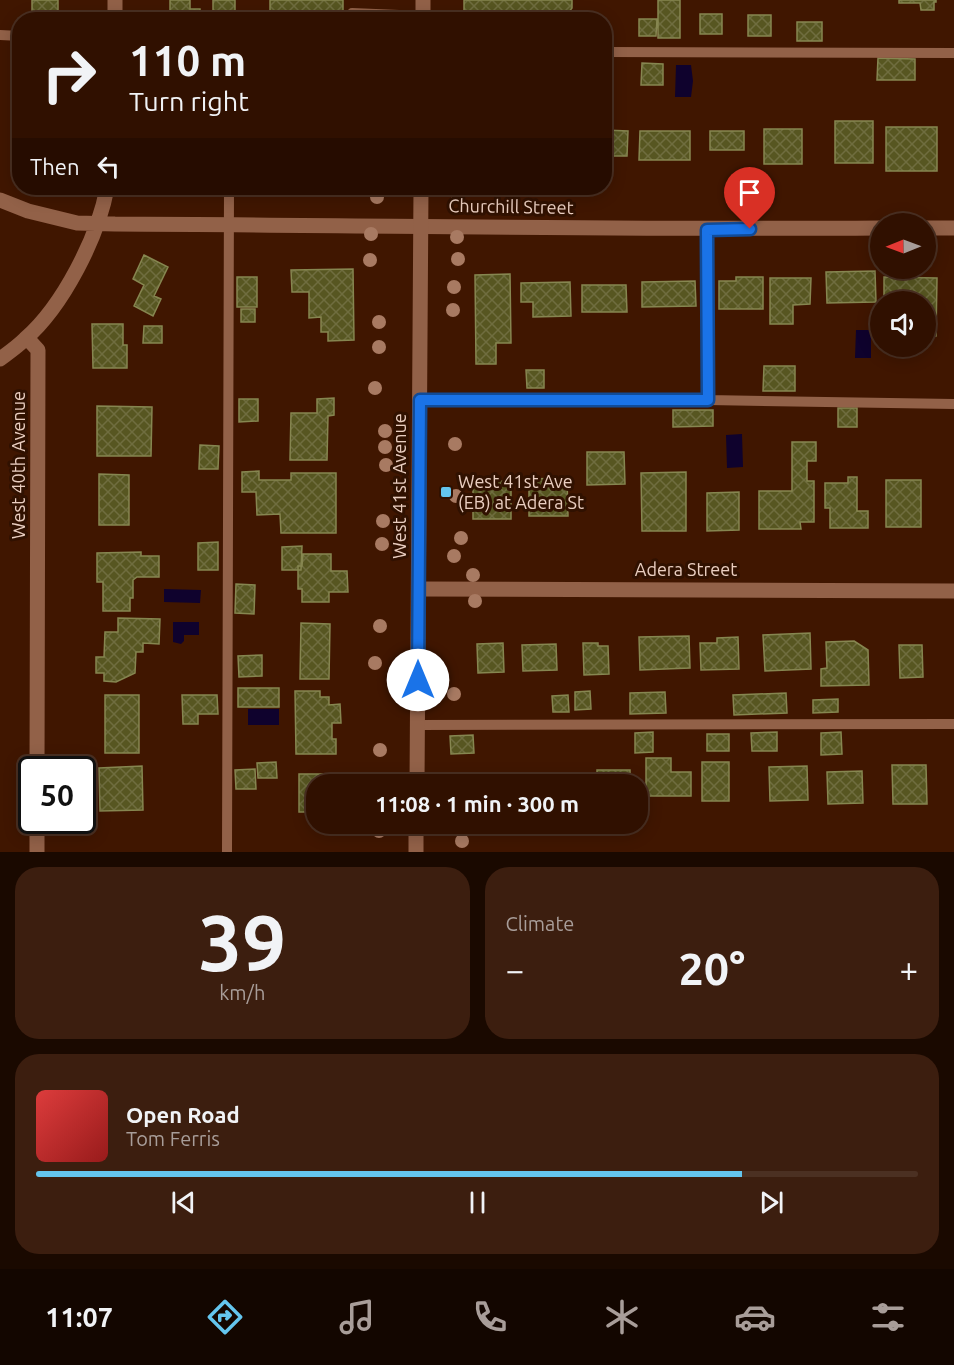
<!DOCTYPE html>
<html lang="en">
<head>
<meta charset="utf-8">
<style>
  :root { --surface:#301000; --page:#3c1e0f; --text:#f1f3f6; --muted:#a89d99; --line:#4b3022; --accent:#64c5ee }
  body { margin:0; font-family:Ubuntu,sans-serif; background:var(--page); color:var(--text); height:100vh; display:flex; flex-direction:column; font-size:22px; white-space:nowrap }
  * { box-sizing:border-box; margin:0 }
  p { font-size:20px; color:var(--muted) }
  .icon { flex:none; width:33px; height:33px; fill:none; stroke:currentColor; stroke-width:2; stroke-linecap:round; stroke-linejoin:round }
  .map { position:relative; height:852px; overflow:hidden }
  .sheet { display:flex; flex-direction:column; gap:15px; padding:15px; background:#1a0900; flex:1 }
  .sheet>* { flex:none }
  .banner { position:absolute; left:12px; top:12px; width:600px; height:183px; border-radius:24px; box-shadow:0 3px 15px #0003,0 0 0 2px var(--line); background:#301000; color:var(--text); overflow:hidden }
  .needle { width:39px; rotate:269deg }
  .tools { position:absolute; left:870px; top:213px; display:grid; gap:12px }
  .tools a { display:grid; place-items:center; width:66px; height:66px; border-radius:50%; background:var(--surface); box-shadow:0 3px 15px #0003,0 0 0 2px var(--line); font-size:30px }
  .speed { position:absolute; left:18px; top:756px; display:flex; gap:12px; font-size:30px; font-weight:700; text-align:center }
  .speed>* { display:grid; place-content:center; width:78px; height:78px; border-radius:50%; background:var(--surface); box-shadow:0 3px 15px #0003,0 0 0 2px var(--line); line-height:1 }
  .speed .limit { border:3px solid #111; border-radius:9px; background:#fff; color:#111 }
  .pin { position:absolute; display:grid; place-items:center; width:51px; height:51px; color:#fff; margin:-62px -26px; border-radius:50% 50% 50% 0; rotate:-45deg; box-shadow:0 0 6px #0007 }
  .pin .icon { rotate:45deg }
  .me { position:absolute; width:66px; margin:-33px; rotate:0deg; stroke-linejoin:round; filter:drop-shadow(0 0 4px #0008) }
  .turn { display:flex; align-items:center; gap:21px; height:126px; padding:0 18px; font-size:27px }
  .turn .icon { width:78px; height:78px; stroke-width:2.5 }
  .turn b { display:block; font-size:42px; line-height:51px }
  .then { display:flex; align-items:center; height:57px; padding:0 18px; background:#0003; gap:12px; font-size:22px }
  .big { font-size:45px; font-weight:600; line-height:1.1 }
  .sheet .widget { flex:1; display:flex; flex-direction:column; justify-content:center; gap:9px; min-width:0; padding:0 21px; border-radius:24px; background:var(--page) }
  .sheet .dial { align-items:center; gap:0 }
  .dial b { font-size:78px; line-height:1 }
  .song { display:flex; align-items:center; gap:18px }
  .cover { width:72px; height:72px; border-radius:9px; background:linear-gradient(135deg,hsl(0 70% 55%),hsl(0 70% 35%)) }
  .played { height:6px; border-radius:3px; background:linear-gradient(90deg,var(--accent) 80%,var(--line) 80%) }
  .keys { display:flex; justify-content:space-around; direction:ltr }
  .heat { display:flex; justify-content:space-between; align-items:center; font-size:33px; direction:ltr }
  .sheet .tiles { flex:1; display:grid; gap:15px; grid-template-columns:1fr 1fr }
  .widget:last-child { grid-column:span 2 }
  .trip { position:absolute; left:306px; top:774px; width:342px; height:60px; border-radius:24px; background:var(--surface); box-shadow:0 3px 15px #0003,0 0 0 2px var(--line); font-weight:600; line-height:60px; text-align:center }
  .tab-bar { display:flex; height:96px; justify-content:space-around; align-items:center; background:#130600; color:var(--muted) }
  .tab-bar .icon { width:42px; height:42px }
  .tab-bar .on { color:var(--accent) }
  .tab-bar b { font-size:27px; color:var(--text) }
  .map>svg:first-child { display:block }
</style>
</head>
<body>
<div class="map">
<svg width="954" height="852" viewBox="0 0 954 852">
  <defs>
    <pattern id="building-cross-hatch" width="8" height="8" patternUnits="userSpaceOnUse" patternTransform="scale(1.5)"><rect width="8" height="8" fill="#575621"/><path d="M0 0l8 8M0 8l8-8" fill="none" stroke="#6f6d3f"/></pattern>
  </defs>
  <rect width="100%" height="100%" fill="#401600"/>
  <path fill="#0f022d" d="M676,65H691L693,81L691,97H675Z
    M856,330H871V358H855Z
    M742,434L743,467L727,468L726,435Z
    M164,589L201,590L200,603L164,602Z
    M173,622H199V635H184V641L181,644L173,642Z
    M248,709H279V725H248Z"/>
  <path fill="url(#building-cross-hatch)" stroke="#868650" stroke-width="1.5" d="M32,0H58V18L56,20H32Z
    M170,0H190V9H200V20H170Z
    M213,0H235V20H213Z
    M270,0H343V20H270Z
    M464,0H572V8L565,17L471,20L464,11Z
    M658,0H680V38H658Z
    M899,0H936V2H934V10H921L920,3H899Z
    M700,14H722V34H700Z
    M748,15H771V36H748Z
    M639,19H657L656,36H639Z
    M797,22H822V41H797Z
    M878,58L915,59V80H877Z
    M642,63L663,64V85H641Z
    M835,121H873V163H835Z
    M886,127H937V171H886Z
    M764,129H802V164H764Z
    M604,130L628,131L627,156H604Z
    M640,131H690V160H639Z
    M710,131H744V150H710Z
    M144,255L168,267L154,296L161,299L153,316L134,306L144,285L133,279Z
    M353,269L354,340L328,341V332H321V317L309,318V292H292L291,270Z
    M875,271L876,302L827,303L826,272Z
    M510,274L511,343H496V364H476L475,275Z
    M237,277H257V307H237Z
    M736,277H763V309H719V281H736Z
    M884,277L937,278L936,336H926V302H884Z
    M770,278H811L810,304L793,305V324H770Z
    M695,281L696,306L642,307V282Z
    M570,282L571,316L533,317V302H521V283Z
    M582,285H626L627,312H582Z
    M241,309H255V322H241Z
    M92,324H123V345H127V368H93Z
    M144,326H162V343H143Z
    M764,366H795V391H763Z
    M526,370H544V388H527Z
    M334,398V415L328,416L327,460H290L291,413H317V399Z
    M239,399H258V421L239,422Z
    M97,406L152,407L151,456H97Z
    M838,408H857V427H838Z
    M673,410H713V426L673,427Z
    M792,442H816V461H807V481H814V522H800L801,529H759V491H792Z
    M200,445L219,446L218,469H199Z
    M587,452H624L625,484L587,485Z
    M259,471V480H291V473H336V533H281L280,514L257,515L256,492H242V472Z
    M686,472V531H642L641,473Z
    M99,474L129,475V525H99Z
    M848,477H857V511H868V528H830V508H825V483H848Z
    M567,478L568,516H529V479Z
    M886,480H921V527H886Z
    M473,481H511V519H473Z
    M739,492V530L707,531V493Z
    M218,542V570H198V543Z
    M302,546L301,570H282V547Z
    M141,552V556H159V577H137L133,580V598H130V611H103V582H97V553Z
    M303,554H331V571H347L348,592H329V602H302V589H298V566H302Z
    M236,584L255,585L254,614L235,613Z
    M118,618L160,619L159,644L143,643V652H136L135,673L116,682L104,681V673H96V657H104L105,632H118Z
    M301,623L330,624L329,679H300Z
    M810,633L811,669L765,671L763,635Z
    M689,636L690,668L640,670L639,637Z
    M738,637L739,669L701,670L700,643H717V638Z
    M854,641L868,650L869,685L821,686V669L827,668L826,642Z
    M503,643L504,672L478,673L477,644Z
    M583,643H598V646H608L609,674L584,675Z
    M556,644L557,670L523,671L522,645Z
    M899,645H922L923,677L900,678Z
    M262,655V676L239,677L238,656Z
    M238,688H279V707H238Z
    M295,691H320V697H329V705L340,704L341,723H332V739H336V754H296Z
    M590,691L591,709L575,710V692Z
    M665,692L666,713L630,714V693Z
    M786,693L787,713L734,715L733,695Z
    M105,695H139V753H105Z
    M182,695H217L218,714H198V724H183Z
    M568,695L569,712H553L552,696Z
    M838,699V712L813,713V700Z
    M653,732V752L635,753V733Z
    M777,732V751H752L751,733Z
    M841,732L842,754L821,755V733Z
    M707,734H729V751H707Z
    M473,735L474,753L451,754L450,736Z
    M646,758H671V772H691V796H646Z
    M276,762L277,778H258L257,763Z
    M702,762H729V801H702Z
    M892,765H926L927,804H893Z
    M142,766L143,810L100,811L99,768Z
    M807,766L808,800L770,801L769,767Z
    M255,769L256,789H236L235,770Z
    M597,770H630V784H597Z
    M862,771L863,803L828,804L827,772Z
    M299,774H340V784H316V812H299Z
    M525,777H559V784H525Z
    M508,778V784H478L477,779Z"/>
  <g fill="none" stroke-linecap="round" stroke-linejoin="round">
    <path stroke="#926148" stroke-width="10" d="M352,20V13L423,16
      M0,35L20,36
      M604,52L954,53
      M707,230L708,400
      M420,400H708L954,404
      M418,725L954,724
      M227,852L229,188"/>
    <path stroke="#926148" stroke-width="15" d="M115,20V0
      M0,200L28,211L77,223L115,224C370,225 625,230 880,228
      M926,228H954
      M27,338L38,350L37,770
      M0,359C8,353 17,347 25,339C63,306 98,237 107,188
      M419,589L954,591
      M37,852V820"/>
    <path stroke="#926148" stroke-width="15" d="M423,20V0
      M417,784L421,188
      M416,852V824"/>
  </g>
  <g fill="#a87a62">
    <circle cx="458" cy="195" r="7"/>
    <circle cx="377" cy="197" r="7"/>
    <circle cx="371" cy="234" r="7"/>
    <circle cx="457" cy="237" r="7"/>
    <circle cx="458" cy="259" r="7"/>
    <circle cx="370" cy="260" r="7"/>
    <circle cx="454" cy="287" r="7"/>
    <circle cx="453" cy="310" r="7"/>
    <circle cx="379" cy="322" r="7"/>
    <circle cx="379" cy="347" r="7"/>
    <circle cx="375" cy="388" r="7"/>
    <circle cx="385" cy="431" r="7"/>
    <circle cx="455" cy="444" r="7"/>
    <circle cx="385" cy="447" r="7"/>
    <circle cx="386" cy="465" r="7"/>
    <circle cx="456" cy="496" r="7"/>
    <circle cx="383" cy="521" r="7"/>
    <circle cx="461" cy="538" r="7"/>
    <circle cx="382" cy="544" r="7"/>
    <circle cx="454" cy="556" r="7"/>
    <circle cx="473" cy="575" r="7"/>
    <circle cx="475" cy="601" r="7"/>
    <circle cx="380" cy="626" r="7"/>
    <circle cx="375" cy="663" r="7"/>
    <circle cx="454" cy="694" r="7"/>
    <circle cx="380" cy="750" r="7"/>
    <circle cx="379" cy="831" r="7"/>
    <circle cx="462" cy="841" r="7"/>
  </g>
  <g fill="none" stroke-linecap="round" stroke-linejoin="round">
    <defs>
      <path id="route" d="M418,680L420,400H708L707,230L750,229"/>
    </defs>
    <use href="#route" stroke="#114b97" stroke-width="15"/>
    <use href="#route" stroke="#1a73e8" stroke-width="10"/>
  </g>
  <rect fill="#64c5ee" stroke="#301100" stroke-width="2" x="440" y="486" width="12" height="12" rx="3"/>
  <g text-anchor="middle" stroke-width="6" stroke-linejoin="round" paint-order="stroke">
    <g font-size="18" fill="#eacec0" stroke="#301100">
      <text transform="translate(511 207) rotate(1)" y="6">Churchill Street</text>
      <text transform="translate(19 465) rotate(-90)" y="6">West 40th Avenue</text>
      <text transform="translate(400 486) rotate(-90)" y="6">West 41st Avenue</text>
      <text x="686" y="576">Adera Street</text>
    </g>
    <g font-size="18" fill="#eacec0" stroke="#301100" text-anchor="start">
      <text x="458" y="488">West 41st Ave<tspan x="458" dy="21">(EB) at Adera St</tspan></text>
    </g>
  </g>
</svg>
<div class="tools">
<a><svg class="needle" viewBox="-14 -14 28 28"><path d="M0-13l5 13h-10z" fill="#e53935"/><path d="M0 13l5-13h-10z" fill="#a89d99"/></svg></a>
<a><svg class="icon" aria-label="sound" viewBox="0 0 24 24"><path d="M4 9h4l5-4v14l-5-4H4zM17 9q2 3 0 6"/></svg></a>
</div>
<div class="speed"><div class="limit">50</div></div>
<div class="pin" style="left:750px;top:229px;background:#d93025"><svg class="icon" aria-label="arrive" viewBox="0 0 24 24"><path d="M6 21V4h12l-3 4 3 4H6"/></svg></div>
<svg class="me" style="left:418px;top:680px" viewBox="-20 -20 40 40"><circle r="19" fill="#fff"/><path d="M0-13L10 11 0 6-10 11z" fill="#1a73e8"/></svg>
<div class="trip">11:08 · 1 min · 300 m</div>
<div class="banner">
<div class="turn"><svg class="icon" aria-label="right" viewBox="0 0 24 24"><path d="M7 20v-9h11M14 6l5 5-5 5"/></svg><div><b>110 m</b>Turn right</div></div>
<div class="then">Then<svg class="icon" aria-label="left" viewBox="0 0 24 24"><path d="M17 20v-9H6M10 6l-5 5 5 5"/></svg></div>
</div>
</div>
<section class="sheet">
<div class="tiles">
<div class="widget dial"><b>39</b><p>km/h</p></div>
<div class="widget"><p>Climate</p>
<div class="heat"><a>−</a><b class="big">20°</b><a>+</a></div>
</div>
<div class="widget">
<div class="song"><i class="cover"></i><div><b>Open Road</b><p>Tom Ferris</p></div></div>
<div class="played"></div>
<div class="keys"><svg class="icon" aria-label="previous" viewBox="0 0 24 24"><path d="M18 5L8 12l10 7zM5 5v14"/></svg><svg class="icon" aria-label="pause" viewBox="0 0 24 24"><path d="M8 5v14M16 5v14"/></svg><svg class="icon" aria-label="next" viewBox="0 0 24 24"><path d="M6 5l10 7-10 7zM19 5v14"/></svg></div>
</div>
</div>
</section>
<nav class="tab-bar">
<b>11:07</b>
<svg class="icon on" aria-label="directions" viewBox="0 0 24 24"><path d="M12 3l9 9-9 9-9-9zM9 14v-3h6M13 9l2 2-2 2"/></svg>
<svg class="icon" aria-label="music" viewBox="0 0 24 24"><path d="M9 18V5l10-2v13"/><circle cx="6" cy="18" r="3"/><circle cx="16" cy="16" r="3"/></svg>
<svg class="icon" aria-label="phone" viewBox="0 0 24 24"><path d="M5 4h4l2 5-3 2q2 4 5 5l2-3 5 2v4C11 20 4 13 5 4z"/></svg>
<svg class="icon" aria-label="climate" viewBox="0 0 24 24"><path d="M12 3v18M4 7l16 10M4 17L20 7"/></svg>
<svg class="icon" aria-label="car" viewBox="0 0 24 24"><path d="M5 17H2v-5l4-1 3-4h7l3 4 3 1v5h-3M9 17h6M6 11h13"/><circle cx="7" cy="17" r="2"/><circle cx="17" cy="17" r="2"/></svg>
<svg class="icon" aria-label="filters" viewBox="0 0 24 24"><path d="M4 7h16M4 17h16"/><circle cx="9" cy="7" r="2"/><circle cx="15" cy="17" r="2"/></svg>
</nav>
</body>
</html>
